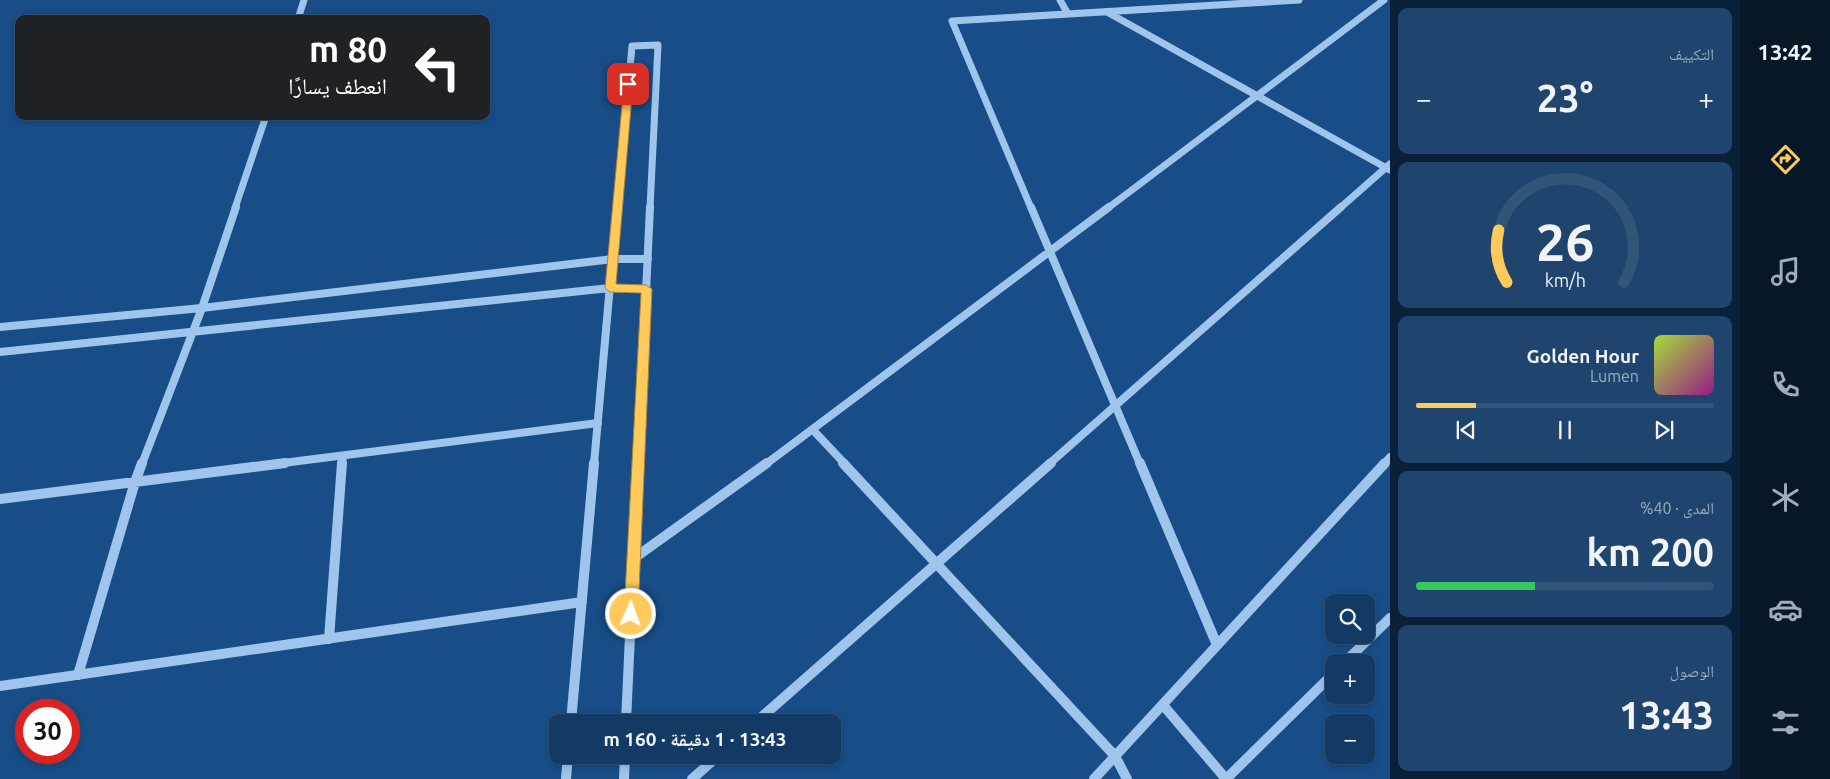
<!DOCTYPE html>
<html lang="ar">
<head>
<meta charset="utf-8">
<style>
  :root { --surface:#123a65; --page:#1f456e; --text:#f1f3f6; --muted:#9cadbf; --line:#315479; --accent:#ffca5b }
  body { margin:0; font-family:Ubuntu,"Noto Naskh Arabic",sans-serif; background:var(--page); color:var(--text); direction:rtl; height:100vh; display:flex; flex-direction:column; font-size:19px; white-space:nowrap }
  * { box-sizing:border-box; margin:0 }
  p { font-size:16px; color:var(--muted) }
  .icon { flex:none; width:28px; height:28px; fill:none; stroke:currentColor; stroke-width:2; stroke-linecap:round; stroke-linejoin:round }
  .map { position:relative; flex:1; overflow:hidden; direction:ltr }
  .sheet { display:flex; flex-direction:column; gap:8px; padding:8px; background:#0a2038; width:350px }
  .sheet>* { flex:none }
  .banner { position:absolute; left:15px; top:15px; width:475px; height:105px; border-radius:10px; box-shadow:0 2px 8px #0003,0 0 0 1px var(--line); direction:rtl; background:#202124; color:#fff; overflow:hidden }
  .controls { position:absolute; left:1325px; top:594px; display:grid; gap:10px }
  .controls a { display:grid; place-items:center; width:50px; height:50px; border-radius:10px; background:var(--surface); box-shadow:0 2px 8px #0003,0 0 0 1px var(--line); font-size:25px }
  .speed { position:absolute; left:15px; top:699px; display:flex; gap:10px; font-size:25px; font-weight:700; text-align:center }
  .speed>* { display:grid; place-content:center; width:65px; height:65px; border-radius:50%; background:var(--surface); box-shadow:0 2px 8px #0003,0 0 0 1px var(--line); line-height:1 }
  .speed .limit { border:8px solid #d22; background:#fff; color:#111 }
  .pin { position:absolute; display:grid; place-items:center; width:42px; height:42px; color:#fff; margin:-21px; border-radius:10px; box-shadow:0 2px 8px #0006 }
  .me { position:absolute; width:55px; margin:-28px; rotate:2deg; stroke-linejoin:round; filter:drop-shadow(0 0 4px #0008) }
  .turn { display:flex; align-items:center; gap:18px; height:105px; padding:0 20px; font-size:22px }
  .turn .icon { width:65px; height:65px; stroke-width:2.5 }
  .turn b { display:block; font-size:35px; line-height:42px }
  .big { font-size:38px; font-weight:700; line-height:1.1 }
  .sheet .widget { flex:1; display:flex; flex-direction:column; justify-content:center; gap:8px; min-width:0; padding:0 18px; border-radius:10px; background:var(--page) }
  .sheet .dial { align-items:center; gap:0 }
  .dial svg { height:130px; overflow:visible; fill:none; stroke:var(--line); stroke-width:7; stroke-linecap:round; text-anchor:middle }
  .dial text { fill:var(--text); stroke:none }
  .song { display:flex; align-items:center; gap:15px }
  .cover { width:60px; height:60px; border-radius:8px; background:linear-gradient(135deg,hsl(80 70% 55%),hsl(310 70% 35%)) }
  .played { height:5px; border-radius:2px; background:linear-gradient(90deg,var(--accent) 20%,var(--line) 20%) }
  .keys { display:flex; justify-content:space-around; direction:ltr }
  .heat { display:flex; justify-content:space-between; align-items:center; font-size:28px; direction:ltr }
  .charge { height:8px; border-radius:4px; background:linear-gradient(90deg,#34c759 40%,var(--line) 0) }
  .trip { position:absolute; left:549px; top:714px; width:292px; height:50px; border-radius:10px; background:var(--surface); box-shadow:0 2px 8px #0003,0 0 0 1px var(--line); font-weight:700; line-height:50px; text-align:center; direction:rtl }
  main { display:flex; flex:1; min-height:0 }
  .tabs { display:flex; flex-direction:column; width:90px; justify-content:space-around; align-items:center; background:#071728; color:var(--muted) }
  .tabs .icon { width:35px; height:35px }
  .tabs .on { color:var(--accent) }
  .tabs b { font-size:22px; color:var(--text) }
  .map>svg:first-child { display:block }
</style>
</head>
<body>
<main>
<nav class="tabs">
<b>13:42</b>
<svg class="icon on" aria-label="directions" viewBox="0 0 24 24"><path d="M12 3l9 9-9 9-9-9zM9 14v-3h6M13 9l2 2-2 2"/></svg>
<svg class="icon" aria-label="music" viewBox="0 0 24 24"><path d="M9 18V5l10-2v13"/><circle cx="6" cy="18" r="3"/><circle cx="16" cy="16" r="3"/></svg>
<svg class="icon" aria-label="phone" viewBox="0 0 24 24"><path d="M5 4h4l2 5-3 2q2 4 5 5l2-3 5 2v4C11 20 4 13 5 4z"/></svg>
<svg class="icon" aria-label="climate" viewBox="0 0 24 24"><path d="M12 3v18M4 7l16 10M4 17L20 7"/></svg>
<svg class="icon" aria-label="car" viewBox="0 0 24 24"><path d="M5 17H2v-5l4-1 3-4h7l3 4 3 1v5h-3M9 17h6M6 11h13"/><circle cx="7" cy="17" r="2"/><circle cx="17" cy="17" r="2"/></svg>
<svg class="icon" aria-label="filters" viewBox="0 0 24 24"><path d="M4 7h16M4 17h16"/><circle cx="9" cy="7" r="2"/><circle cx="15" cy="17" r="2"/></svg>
</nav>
<section class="sheet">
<div class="widget"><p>التكييف</p>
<div class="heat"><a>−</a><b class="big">23°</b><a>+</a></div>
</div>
<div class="widget dial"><svg viewBox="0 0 100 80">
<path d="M14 69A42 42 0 1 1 86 69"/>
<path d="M14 69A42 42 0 0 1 9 37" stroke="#ffca5b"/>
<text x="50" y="56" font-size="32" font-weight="700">26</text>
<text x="50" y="72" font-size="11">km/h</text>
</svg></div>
<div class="widget">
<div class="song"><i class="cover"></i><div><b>Golden Hour</b><p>Lumen</p></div></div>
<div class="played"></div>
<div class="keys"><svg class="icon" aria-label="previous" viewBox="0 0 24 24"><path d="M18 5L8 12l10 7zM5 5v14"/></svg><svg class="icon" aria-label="pause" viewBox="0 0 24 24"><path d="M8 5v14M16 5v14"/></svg><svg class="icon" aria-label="next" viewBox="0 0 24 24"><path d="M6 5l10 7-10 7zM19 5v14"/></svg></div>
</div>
<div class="widget"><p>المدى · 40%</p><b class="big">200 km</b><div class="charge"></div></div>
<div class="widget"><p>الوصول</p><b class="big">13:43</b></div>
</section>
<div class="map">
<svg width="1390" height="779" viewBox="0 0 1390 779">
  <rect width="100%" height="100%" fill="#184d87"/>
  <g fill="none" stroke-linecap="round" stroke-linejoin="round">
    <path stroke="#9fc5ed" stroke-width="7" d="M1060,0L1068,14
      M1107,12L1390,170
      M298,19L304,0
      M235,208L266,116
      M617,208L632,46L658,45L650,208
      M1031,208L952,21L1299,0
      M1108,208L1384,0
      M1340,208L1390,164"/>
    <path stroke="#9fc5ed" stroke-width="8" d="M1031,207L1140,464
      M0,327L202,308L613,259H648
      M0,352L610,288L646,289
      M813,430L845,464
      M142,464L202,308L236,207
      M275,464L598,423
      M342,464L343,456
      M594,464L617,207
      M638,464L650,207
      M766,464L1109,207
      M1049,464L1341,207
      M1384,464L1390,457"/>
    <path stroke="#9fc5ed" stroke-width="10" d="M843,463L1115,756L1127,779
      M1140,463L1217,645
      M0,499L285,463
      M633,559L767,463
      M329,639L342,463
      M1345,662L1390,618
      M78,675L135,482L142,463
      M0,686L582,602
      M1163,705L1226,779
      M571,722L594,463
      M626,722L638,463
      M756,722L1051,463
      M566,779L568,755
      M624,779L625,755
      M692,779L719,755
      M1094,779L1385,463
      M1226,779L1334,673"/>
  </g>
  <path fill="#ffca5b" stroke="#a6833b" d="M628,82L633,84L616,284L646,285L652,289L638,614L636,618L631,620L626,618L624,614L641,293L610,292L605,288L624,84Z"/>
</svg>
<div class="controls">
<a><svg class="icon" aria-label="search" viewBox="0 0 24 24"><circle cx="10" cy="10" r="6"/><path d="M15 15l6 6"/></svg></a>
<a>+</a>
<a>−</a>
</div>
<div class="speed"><div class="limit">30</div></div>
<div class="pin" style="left:628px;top:84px;background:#d93025"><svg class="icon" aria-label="arrive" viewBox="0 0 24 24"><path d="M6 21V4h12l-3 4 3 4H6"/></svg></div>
<svg class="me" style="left:631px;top:614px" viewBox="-20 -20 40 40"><circle r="17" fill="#ffca5b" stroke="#fff" stroke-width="3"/><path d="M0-11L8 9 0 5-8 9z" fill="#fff"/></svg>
<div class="trip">13:43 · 1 دقيقة · 160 m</div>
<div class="banner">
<div class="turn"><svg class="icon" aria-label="left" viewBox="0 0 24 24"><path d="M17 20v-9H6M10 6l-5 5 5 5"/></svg><div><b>80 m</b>انعطف يسارًا</div></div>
</div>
</div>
</main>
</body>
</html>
